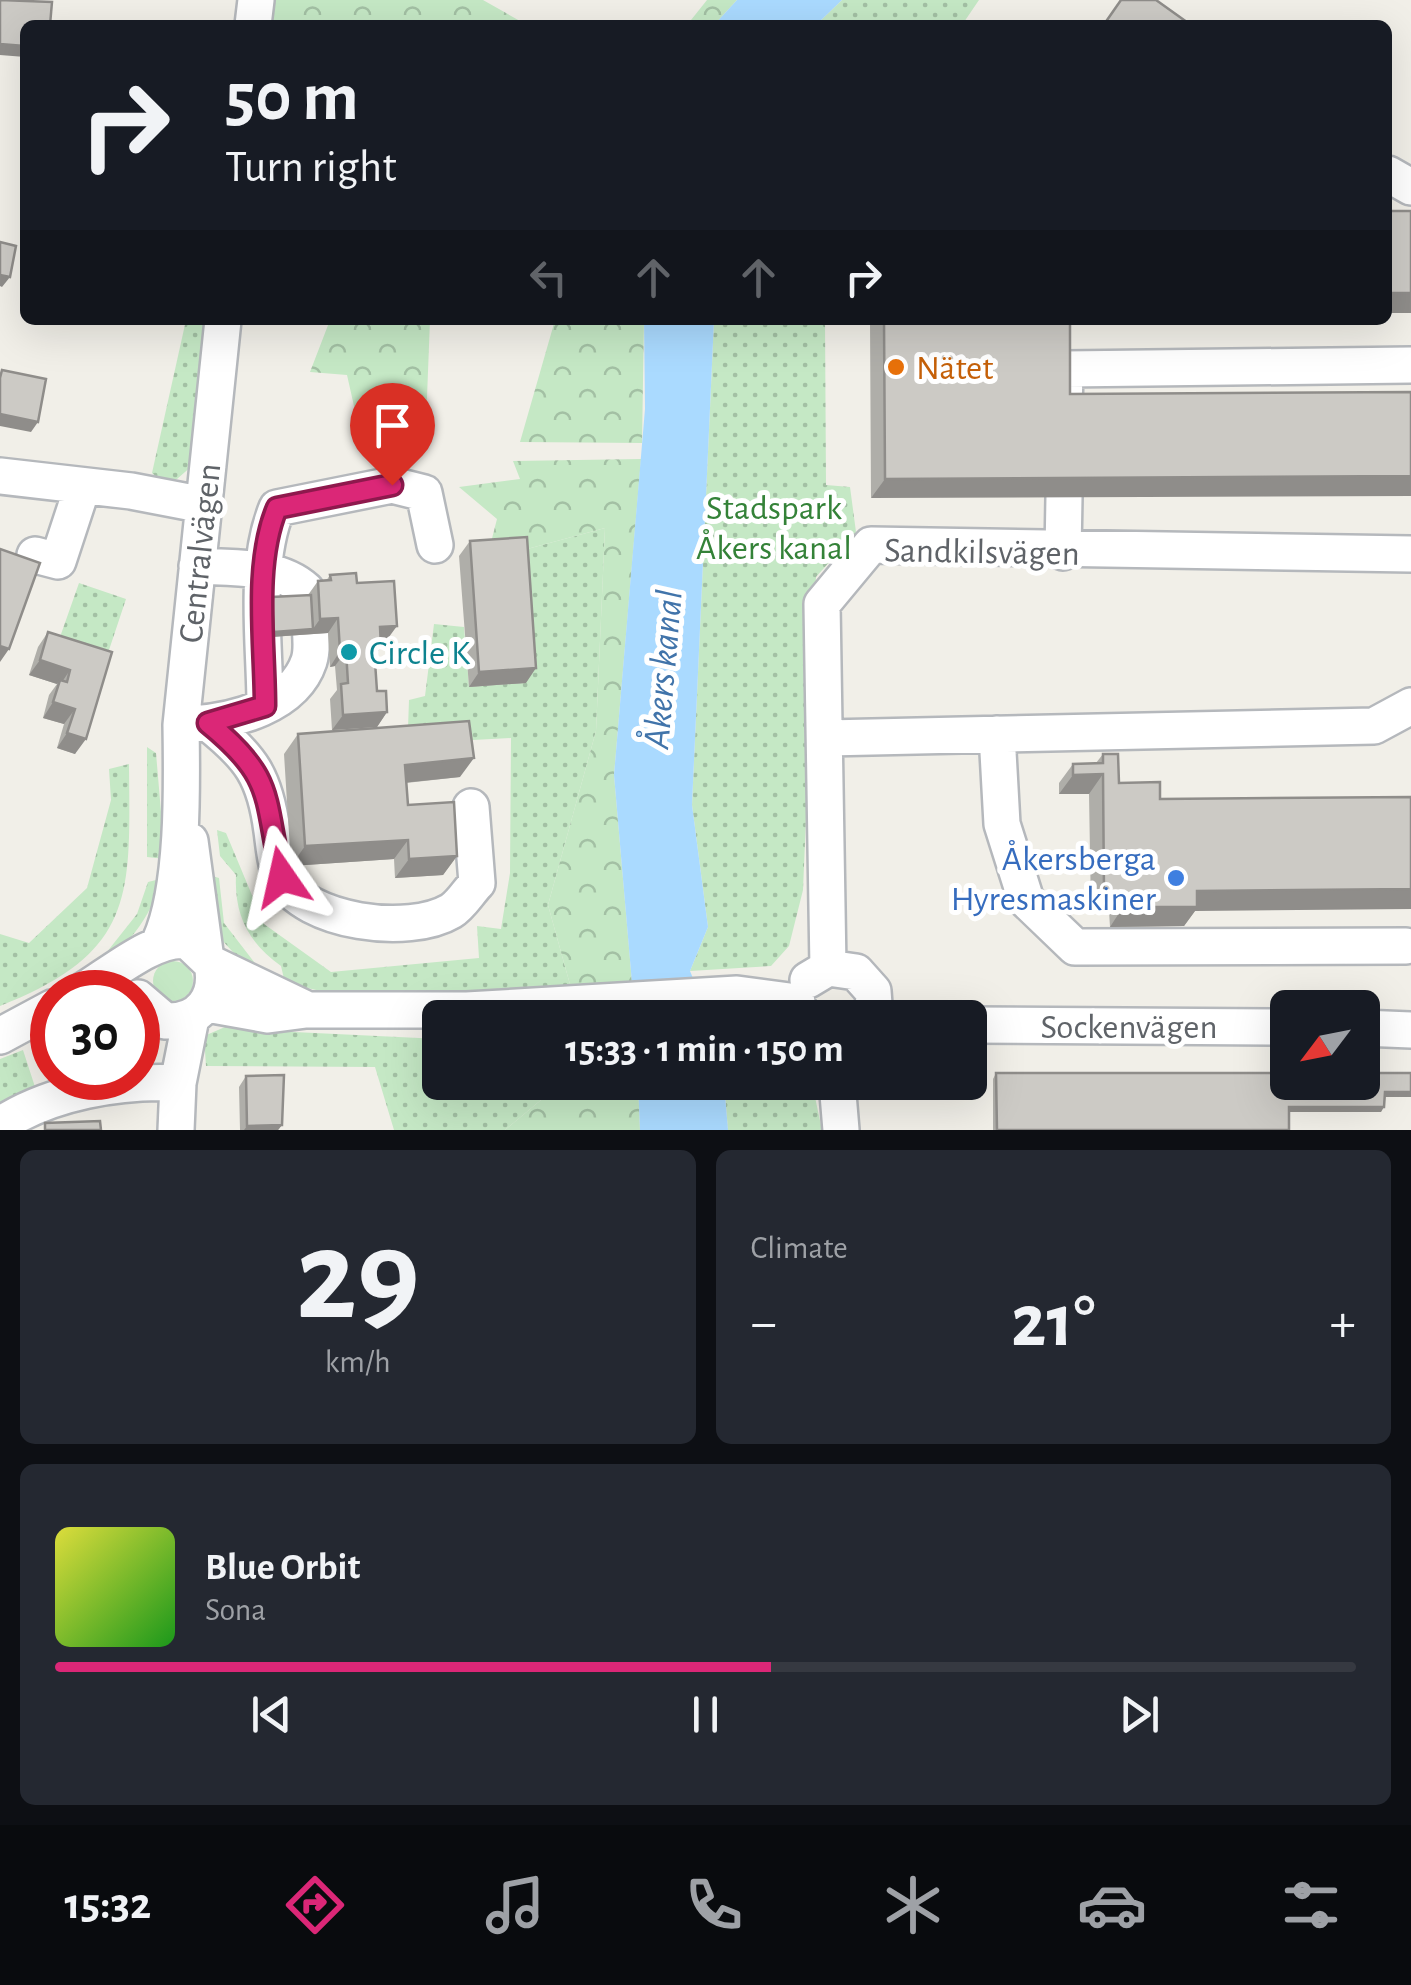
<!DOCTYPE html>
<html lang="en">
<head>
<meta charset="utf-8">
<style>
  :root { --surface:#171b24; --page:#242831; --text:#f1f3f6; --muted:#9ea1a6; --line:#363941; --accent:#db2777 }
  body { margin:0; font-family:"Alegreya Sans",sans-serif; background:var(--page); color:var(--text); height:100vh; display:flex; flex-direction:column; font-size:38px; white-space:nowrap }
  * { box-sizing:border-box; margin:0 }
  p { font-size:32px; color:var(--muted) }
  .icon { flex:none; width:55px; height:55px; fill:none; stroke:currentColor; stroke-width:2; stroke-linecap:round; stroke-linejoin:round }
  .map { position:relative; height:1130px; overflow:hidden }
  .drawer { display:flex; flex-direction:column; gap:20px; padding:20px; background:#0d0f14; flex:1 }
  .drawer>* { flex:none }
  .hud { position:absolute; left:20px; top:20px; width:1372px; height:305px; border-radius:15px; box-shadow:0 10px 40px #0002; background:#171b24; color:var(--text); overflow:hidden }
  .needle { width:65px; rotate:238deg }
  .controls { position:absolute; left:1270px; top:990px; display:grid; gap:20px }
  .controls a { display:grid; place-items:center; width:110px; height:110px; border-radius:15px; background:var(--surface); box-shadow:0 10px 40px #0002; font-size:50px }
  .speed { position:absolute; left:30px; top:970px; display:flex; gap:20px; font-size:50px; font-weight:700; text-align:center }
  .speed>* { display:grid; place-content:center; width:130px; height:130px; border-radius:50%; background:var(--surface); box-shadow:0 10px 40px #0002; line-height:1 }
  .speed .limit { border:15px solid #d22; background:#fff; color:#111 }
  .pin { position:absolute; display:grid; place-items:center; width:85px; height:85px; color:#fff; margin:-102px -42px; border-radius:50% 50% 50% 0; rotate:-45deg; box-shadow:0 0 10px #0007 }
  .pin .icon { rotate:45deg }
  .me { position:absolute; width:110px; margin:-55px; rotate:349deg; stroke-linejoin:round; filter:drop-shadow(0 0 8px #0008) }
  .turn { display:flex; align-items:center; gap:35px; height:210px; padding:0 40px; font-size:45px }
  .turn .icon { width:130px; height:130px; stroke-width:2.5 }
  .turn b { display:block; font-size:70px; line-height:85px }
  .lanes { display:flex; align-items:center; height:95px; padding:0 40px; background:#0003; justify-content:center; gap:50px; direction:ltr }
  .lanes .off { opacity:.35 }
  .big { font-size:75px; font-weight:600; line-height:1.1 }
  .drawer .card { flex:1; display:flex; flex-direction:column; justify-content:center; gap:15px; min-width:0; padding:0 35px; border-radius:15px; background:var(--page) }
  .drawer .dial { align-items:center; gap:0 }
  .dial b { font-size:130px; line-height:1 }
  .song { display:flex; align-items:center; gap:30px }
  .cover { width:120px; height:120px; border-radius:15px; background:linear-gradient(135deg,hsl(60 70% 55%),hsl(120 70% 35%)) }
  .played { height:10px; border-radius:5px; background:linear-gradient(90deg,var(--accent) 55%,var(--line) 55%) }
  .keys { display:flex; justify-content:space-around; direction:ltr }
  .heat { display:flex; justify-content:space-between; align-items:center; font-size:55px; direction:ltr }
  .drawer .tiles { flex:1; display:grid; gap:20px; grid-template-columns:1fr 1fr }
  .card:last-child { grid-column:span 2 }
  .trip { position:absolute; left:422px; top:1000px; width:565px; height:100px; border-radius:15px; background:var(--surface); box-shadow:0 10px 40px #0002; font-weight:600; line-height:100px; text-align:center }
  .dock { display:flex; height:160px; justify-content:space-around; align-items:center; background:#090b0e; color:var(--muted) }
  .dock .icon { width:70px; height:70px }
  .dock .active { color:var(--accent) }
  .dock b { font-size:45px; color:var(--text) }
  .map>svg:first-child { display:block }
</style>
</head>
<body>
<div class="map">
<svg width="1411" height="1130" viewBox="0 0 1411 1130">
  <defs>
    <pattern id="grass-dots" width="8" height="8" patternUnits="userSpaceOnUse" patternTransform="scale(2.5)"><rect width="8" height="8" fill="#c5e8c5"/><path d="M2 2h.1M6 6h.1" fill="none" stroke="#a3c0a4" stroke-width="1.8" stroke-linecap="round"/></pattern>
    <pattern id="forest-crowns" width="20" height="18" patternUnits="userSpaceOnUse" patternTransform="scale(2.5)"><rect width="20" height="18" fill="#c5e8c5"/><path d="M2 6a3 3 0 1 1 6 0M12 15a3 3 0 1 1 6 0" fill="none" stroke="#a3c0a4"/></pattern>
  </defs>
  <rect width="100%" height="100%" fill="#f1efe8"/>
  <path fill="url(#grass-dots)" d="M842,0H979L962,25H816Z
    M186,320H211L193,465L177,479H159L152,473Z
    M714,320H825L826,485L850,487L856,532L816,577L803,890L789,946L771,966L690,971L708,927L692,805Z
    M605,528L596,731L548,905L579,1017L383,1005L285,983L281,966C249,943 234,916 236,875L220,856L217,830L226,833L264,924L331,972L479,958L477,926L501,929L510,873L511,738L455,741L408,728L409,700L425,696L434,624L464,627L469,686L516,552Z
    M79,583L126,599L108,653L60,637Z
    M147,747L156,753L165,859L147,857Z
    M129,764C130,894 137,952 0,1006V934L29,943L87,888L111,800L109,769Z
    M212,876L219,878L224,923L261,971L254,975L220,938Z
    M160,879C153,918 124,950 91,972L137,914L148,882Z
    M232,1024L273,1031L440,1039V1082L629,1083L588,1097L541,1100L505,1130H394L375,1067L206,1066L204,1036Z
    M23,1050L36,1090L0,1112V1059Z
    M724,1083H812L822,1130H728Z"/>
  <path fill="url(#forest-crowns)" d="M272,0H483L527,25H270Z
    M707,0H737L714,25H687Z
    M330,320H430L425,449L365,455L347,375L310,372Z
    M555,320H644L642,443L520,442Z
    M641,459L614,775L635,1017H579L548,905L596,731L605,528L516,552L488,554L497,519L459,487L520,479L513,461Z
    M629,1083H638L640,1130H505L541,1100L588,1097Z"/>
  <path fill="#c5e8c5" d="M153 981a20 20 0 1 1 40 0a20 20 0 1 1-40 0Z"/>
  <path fill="#aadaff" d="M737,0H842L816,25H714Z
    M644,320H714L692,805L708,927L690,971L709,1017L635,1018L614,775L645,409Z
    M638,1083H724L728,1130H640Z"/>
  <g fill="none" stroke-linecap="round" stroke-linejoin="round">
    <defs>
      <path id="minor" d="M253,25L256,0
        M1388,174L1411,187
        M1064,413L1065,369L1411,365
        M0,476L131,491L204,505
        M1063,552L1064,497
        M35,555L58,561L82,488
        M265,706C265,644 253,566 277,508L392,485L424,493L435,545
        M208,723C251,757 265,777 272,831C274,845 275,864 281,877C305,923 409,936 451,911C461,905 469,891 477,883L471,807
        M192,724C235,721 294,706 309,661C315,642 307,611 306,590C279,565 232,568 197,566
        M997,734L1002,824L1026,900L1075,947L1406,946
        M827,738L1374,726L1411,706
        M190,841L205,952
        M160,941C184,888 182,785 181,725L223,320
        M212,964L306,1009
        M828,968L822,604L871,545L1411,554
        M808,980L828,968L856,972L873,991L875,1018
        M81,992C110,975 156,935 188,941L212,964C219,997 200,1023 165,1021L138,998
        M207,1004L268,1015L306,1010H467L737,994L797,1002
        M970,1025L1288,1027
        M1362,1028L1411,1030
        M0,1036L52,1008
        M837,1082L841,1130
        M0,1125C50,1092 121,1080 178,1083
        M176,1130L178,1083L191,1018"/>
    </defs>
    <use href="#minor" stroke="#b5b8bc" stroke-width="40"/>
    <use href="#minor" stroke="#fff" stroke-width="35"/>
  </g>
  <path fill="#afaea9" d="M870,320H1070L871,498Z
    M470,541L526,683L469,687L459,556Z
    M330,575L357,583L386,641H381V647L374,657L377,691L387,712L377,727L332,730L330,699L337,690L335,666L330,667L328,633L271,637L268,602L272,597L308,595L318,581H326Z
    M48,632L112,652L75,754L57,748L64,724L43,718L49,695L57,684L29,675L38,647Z
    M298,734L460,777L406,783L408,805L457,856L443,875L395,878L394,859L291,866L284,754Z
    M1103,754L1119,783L1160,799L1195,911L1184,926L1110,927L1109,911L1091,912L1089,794H1059V783L1073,764L1096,763Z
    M996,1073L1384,1097L1381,1112H1289V1130H993V1079Z
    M246,1076L282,1125L278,1130H240L239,1087Z"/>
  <path fill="#8f8d8a" d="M0,44L25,46V57L0,55Z
    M0,275L10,277L2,287L0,286Z
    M1388,293H1411V313H1388Z
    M0,414L38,422L31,432L0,426Z
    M1411,476V496L871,498L885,479Z
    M338,618L328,633L271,637L274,632L313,629L320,619Z
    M397,626L386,641L369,642L380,627Z
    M0,646L9,649L0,662Z
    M340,651H346L335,666L330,667Z
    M40,660L70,670L60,685V680L57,684L29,675Z
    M536,668L526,683L469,687L479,672Z
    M53,702L75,709L64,724L43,718Z
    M387,712L377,727L332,730L343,715Z
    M67,733L86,739L75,754L57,748Z
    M474,758L460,777L392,784L405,765Z
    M1103,774L1089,794H1059L1073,775Z
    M408,840L394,859L291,866L305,846Z
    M457,856L443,875L395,878L409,859Z
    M1411,889V909L1195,911L1184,926L1110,927L1123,907L1197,891Z
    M1104,892H1123L1109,911L1091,912Z
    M1385,1092H1411V1097H1381Z
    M1289,1107H1384L1381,1112H1285Z
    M282,1125L278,1130H244L247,1126Z"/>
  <path fill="#cccac5" stroke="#8f8d8a" stroke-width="2.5" d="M0,0L52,2L50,25H25V46L0,44Z
    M1121,0H1156L1191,25H1108L1105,23Z
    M1388,211H1411V293H1388Z
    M0,242L16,246L10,277L0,275Z
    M884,320H1070V394L1411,392V476L885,479Z
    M2,370L46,379L38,422L0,414V378Z
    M527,537L536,668L479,672L470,541Z
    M0,549L40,563L9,649L0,646Z
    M356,573L357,583L394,581L397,626L380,627L381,647H374L377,691H386L387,712L343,715L341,684L348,683L346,651H340L338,618L320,619L318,581L331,580L330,575Z
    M311,595L313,629L274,632L272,597Z
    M48,632L112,652L86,739L67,733L75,709L53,702L60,680L67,682L70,670L40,660Z
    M469,721L474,758L405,765L408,805L454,802L457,856L409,859L408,840L305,846L298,734Z
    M1103,754H1118L1119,783L1160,782V799L1411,797V889L1197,891V907H1123V892H1104L1103,774L1073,775V764L1103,763Z
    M996,1073H1288V1082H1362V1073H1411V1092H1385L1384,1107H1289V1130H997Z
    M284,1075L282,1125L247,1126L246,1076Z
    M100,1121L101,1130H45V1123Z"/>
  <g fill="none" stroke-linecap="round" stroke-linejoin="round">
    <defs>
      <path id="route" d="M282,877C263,798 277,779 208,723L265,706C265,644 253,565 277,508L392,485"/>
    </defs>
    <use href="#route" stroke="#8e194d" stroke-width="25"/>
    <use href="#route" stroke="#db2777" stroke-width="18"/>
  </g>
  <circle fill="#e8710a" stroke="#fff" stroke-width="4" cx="896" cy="367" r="10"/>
  <circle fill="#0f9aa8" stroke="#fff" stroke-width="4" cx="349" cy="652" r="10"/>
  <circle fill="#3f7fe0" stroke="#fff" stroke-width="4" cx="1176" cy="878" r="10"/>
  <g text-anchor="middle" stroke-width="10" stroke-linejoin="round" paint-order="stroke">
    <g font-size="35" fill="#c56008" stroke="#fff" text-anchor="start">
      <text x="916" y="379">Nätet</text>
    </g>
    <g font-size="35" fill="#348238" stroke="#fff">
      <text x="774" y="519">Stadspark<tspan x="774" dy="40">Åkers kanal</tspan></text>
    </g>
    <g font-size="35" fill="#5f6368" stroke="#fff">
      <text transform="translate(982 551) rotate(1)" y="12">Sandkilsvägen</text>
      <text transform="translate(199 553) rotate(-84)" y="12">Centralvägen</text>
      <text x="1129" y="1038">Sockenvägen</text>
    </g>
    <g font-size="35" fill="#0d838f" stroke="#fff" text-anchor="start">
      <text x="369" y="664">Circle K</text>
    </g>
    <g font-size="35" fill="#366cbe" stroke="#fff" text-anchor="end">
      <text x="1156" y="870">Åkersberga<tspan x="1156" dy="40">Hyresmaskiner</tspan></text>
    </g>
    <g font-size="38" font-style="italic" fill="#4174aa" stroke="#fff">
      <text transform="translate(662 669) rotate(-85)" y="13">Åkers kanal</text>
    </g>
  </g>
</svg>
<div class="controls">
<a><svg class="needle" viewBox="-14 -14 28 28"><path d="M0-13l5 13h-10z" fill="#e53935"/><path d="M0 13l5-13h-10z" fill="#9ea1a6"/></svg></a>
</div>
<div class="speed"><div class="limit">30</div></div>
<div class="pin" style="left:392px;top:485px;background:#d93025"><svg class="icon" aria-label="arrive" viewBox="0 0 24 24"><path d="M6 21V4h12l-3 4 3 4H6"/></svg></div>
<svg class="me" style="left:282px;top:877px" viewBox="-20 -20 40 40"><path d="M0-17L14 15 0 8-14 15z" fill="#db2777" stroke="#fff" stroke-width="4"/></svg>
<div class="trip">15:33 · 1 min · 150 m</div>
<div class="hud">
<div class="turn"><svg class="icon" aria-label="right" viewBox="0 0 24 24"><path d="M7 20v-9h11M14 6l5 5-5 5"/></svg><div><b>50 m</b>Turn right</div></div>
<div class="lanes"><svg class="icon off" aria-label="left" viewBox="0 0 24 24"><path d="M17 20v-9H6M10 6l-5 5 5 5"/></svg><svg class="icon off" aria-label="ahead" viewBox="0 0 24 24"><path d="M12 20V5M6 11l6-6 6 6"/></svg><svg class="icon off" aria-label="ahead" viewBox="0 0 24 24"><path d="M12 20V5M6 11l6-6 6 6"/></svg><svg class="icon" aria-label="right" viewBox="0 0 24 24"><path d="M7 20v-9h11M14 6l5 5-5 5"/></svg></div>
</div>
</div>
<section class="drawer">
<div class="tiles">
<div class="card dial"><b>29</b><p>km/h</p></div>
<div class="card"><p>Climate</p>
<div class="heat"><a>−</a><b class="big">21°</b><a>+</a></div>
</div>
<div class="card">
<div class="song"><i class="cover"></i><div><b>Blue Orbit</b><p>Sona</p></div></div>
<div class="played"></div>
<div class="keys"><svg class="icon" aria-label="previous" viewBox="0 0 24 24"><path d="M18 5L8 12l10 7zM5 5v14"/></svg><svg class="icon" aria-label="pause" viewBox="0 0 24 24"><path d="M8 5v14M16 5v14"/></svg><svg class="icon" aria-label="next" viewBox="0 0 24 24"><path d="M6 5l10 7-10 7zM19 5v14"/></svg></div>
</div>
</div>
</section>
<nav class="dock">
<b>15:32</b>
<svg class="icon active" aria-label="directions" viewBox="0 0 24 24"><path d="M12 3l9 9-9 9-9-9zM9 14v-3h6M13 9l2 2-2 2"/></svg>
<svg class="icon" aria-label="music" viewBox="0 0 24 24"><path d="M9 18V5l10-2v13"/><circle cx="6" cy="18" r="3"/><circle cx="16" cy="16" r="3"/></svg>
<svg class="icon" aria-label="phone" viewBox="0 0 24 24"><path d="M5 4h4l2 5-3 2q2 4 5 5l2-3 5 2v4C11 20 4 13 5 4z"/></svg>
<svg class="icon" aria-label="climate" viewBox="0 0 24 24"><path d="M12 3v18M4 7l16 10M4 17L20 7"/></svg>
<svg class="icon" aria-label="car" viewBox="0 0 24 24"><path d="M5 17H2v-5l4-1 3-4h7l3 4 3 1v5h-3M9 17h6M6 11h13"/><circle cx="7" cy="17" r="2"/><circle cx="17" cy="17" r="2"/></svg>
<svg class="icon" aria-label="filters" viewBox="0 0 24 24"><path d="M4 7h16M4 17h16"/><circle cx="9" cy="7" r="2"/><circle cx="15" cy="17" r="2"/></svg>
</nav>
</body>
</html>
